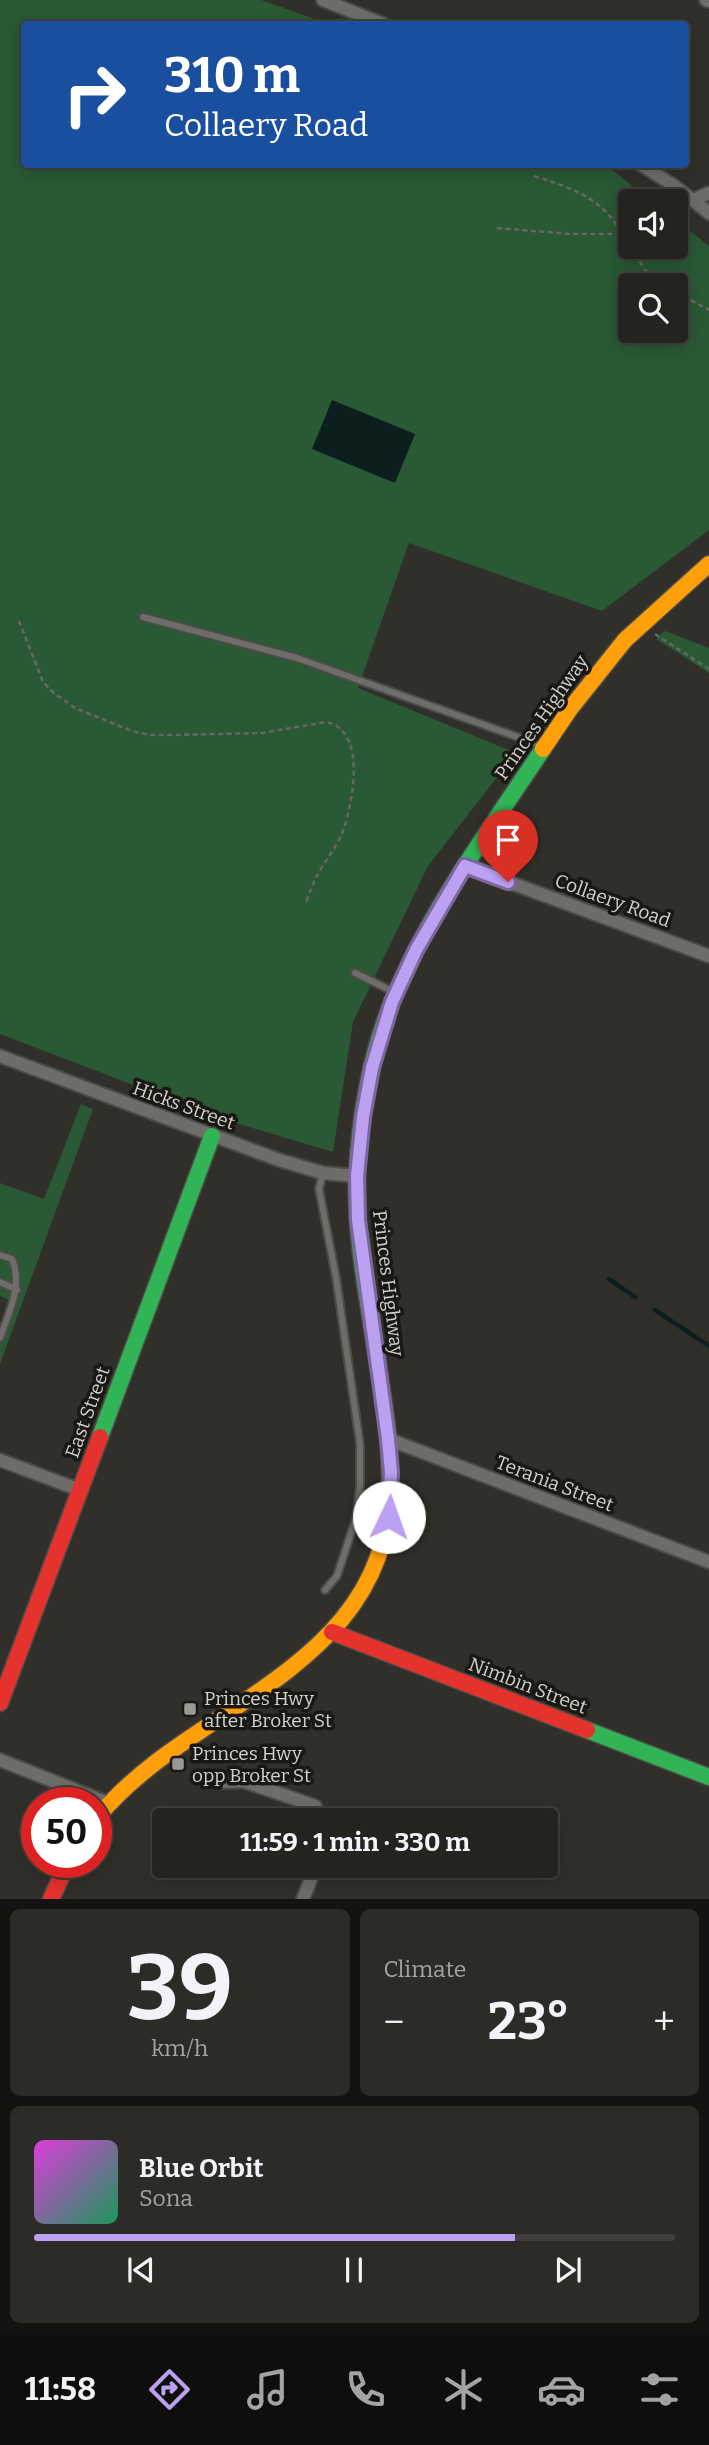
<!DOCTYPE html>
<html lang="en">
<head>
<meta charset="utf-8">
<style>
  :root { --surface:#24231f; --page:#2c2b28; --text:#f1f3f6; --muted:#a3a4a4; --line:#41403d; --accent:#bca0f2 }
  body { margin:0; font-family:Bitter,serif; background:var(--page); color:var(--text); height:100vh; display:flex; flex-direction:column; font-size:26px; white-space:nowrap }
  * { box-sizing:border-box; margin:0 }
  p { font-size:23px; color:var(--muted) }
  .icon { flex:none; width:38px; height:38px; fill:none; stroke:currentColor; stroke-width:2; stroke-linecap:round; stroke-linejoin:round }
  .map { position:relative; height:1899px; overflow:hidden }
  .details { display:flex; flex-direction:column; gap:10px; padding:10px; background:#141311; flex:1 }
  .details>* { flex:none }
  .hud { position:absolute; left:21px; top:21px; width:668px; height:147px; border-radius:7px; box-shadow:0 4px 18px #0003,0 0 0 2px var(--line); background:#1a4fa0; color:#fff; overflow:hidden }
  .buttons { position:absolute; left:618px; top:189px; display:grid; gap:14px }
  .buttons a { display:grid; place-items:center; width:70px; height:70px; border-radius:7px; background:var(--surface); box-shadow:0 4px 18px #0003,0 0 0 2px var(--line); font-size:35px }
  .speed { position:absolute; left:21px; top:1787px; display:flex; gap:14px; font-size:35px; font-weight:700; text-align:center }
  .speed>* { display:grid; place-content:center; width:91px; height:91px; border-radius:50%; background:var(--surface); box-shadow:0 4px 18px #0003,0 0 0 2px var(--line); line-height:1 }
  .speed .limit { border:10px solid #d22; background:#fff; color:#111 }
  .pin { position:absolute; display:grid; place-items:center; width:60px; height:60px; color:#fff; margin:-72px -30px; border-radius:50% 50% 50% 0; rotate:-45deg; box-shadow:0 0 7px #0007 }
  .pin .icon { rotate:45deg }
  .me { position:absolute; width:77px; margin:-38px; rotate:3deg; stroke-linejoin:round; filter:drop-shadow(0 0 5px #0008) }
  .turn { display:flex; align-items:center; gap:24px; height:147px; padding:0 28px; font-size:32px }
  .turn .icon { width:91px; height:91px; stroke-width:2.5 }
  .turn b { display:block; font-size:49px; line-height:60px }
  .big { font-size:52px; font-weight:700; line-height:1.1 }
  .details .tile { flex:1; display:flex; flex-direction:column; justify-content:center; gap:10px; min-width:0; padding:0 24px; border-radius:10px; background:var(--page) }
  .details .dial { align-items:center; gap:0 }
  .dial b { font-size:91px; line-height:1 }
  .song { display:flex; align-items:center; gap:21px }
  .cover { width:84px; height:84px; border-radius:10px; background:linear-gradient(135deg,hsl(300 70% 55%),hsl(150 70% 35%)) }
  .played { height:7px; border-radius:4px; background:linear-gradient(90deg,var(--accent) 75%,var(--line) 75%) }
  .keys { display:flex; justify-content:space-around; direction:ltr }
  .heat { display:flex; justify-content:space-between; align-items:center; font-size:38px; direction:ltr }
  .details .tiles { flex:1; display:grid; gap:10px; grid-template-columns:1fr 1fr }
  .tile:last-child { grid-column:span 2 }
  .trip { position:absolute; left:152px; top:1808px; width:406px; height:70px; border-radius:7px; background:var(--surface); box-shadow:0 4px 18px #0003,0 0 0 2px var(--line); font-weight:700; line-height:70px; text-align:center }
  .menu { display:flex; height:112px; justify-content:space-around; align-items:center; background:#0e0e0c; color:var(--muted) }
  .menu .icon { width:49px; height:49px }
  .menu .on { color:var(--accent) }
  .menu b { font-size:32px; color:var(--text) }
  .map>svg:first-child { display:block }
</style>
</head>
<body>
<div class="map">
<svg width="709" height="1899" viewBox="0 0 709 1899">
  <rect width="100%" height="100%" fill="#302f29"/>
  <path fill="#295935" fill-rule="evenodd" d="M0,0H261L329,24H24V164L606,165L651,201H630V247H676V220L709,246V530L602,611L409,543L358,688L516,753L428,866L353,1022L333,1152L222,1119L0,1034ZM630,285H676V331H630Z
    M665,631L709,648V673L656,639Z
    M81,1104L93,1109L0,1364V1325L9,1300L0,1296V1183L44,1199Z"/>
  <path fill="#0d1e1e" d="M332,400L415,434L395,483L312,449Z"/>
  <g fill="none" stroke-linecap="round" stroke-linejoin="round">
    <path stroke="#0d1e1e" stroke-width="4.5" d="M609,1279L635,1297
      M655,1310L709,1346"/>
    <defs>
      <path id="lane" d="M143,617L297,658L543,746
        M355,973L394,992
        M323,1173L319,1189L336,1277L360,1444V1487L356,1518L337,1576L325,1590
        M0,1255L12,1259C23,1286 9,1312 0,1338
        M0,1282L17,1290"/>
      <path id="street" d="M323,0L383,24
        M706,0L709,1
        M640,164L673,185L709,213
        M693,200L709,193
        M465,866L709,956
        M0,1056L279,1160L323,1173L357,1176
        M388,1439L709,1562
        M0,1460L80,1490
        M0,1760L108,1803
        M223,1782L243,1781L315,1806L321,1820
        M303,1899L316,1866"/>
      <path id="fast" d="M376,1352C367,1294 355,1235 357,1177C359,1120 371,1052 393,1000C430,910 489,830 543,749
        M100,1437L212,1136
        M587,1730L709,1777"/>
      <path id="slow" d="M543,749L570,709L625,640L709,564
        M96,1819C131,1776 177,1746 223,1716C315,1655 392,1599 390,1478C390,1435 382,1393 376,1352"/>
      <path id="jam" d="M332,1632L587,1730
        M0,1703L100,1437
        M51,1899L68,1862"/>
    </defs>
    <use href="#lane" stroke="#4c4b47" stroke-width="10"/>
    <use href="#street" stroke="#4c4b47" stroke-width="16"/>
    <use href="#fast" stroke="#4c4b47" stroke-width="19"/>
    <use href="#slow" stroke="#4c4b47" stroke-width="19"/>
    <use href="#jam" stroke="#4c4b47" stroke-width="19"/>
    <path stroke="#686763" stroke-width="2.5" stroke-dasharray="5 3.5" stroke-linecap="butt" d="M534,176C571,188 602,197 622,234
      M497,228L571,234H622L630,245
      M631,247L645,270L663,285
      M676,292L709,310
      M19,621L43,682L54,693L75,708L132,731L150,735H174L262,733L326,722C367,730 353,800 344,828C339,843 330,854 322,867C315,878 311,889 306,902
      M655,634L709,669"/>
    <use href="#lane" stroke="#6e6d6a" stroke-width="6"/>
    <use href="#street" stroke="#6e6d6a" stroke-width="12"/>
    <use href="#fast" stroke="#30b455" stroke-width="16"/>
    <use href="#slow" stroke="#ff9f0a" stroke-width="16"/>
    <use href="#jam" stroke="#e5322d" stroke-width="16"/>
  </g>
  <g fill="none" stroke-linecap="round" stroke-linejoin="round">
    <defs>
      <path id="route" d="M389,1517L391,1472L388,1439L358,1220L357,1176L363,1117L372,1068L392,1002L416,950L465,866L508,882"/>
    </defs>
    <use href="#route" stroke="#7a689d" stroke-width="18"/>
    <use href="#route" stroke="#bca0f2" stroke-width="12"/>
  </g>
  <g fill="#9a9892" stroke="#191813" stroke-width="2.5">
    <rect x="183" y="1702" width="14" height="14" rx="3.5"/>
    <rect x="171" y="1757" width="14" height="14" rx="3.5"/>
  </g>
  <g text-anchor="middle" stroke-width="7" stroke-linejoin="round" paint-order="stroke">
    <g font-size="19" fill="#d3d1cb" stroke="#191813">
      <text transform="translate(541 717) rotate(-55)" y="7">Princes Highway</text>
      <text transform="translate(613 900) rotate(20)" y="7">Collaery Road</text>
      <text transform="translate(184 1105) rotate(20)" y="7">Hicks Street</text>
      <text transform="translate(389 1283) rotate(83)" y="7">Princes Highway</text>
      <text transform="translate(87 1412) rotate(-70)" y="7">East Street</text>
      <text transform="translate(555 1483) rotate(21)" y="7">Terania Street</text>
      <text transform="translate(528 1685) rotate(21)" y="7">Nimbin Street</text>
    </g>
    <g font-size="19" fill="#d3d1cb" stroke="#191813" text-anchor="start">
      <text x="204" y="1705">Princes Hwy<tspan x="204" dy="22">after Broker St</tspan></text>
      <text x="192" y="1760">Princes Hwy<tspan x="192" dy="22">opp Broker St</tspan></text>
    </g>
  </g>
</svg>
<div class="buttons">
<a><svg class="icon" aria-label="sound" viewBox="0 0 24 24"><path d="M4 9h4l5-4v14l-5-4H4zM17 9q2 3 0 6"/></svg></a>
<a><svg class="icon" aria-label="search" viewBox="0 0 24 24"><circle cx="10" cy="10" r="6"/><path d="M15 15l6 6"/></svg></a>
</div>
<div class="speed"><div class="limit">50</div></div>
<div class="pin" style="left:508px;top:882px;background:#d93025"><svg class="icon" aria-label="arrive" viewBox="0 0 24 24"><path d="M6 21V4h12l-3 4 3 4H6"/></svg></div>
<svg class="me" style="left:389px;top:1517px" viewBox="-20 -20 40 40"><circle r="19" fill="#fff"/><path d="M0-13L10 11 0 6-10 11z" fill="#bca0f2"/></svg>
<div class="trip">11:59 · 1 min · 330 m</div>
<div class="hud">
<div class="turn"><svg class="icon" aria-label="right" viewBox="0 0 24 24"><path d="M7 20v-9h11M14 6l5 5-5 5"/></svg><div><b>310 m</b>Collaery Road</div></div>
</div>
</div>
<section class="details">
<div class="tiles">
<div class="tile dial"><b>39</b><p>km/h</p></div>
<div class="tile"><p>Climate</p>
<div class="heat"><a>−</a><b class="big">23°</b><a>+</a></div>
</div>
<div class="tile">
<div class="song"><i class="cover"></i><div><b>Blue Orbit</b><p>Sona</p></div></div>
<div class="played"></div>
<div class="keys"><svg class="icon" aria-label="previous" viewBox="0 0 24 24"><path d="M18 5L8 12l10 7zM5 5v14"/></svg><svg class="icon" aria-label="pause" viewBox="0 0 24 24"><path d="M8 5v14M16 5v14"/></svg><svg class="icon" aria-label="next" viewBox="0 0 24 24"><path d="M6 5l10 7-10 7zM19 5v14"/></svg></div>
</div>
</div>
</section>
<nav class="menu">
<b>11:58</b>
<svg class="icon on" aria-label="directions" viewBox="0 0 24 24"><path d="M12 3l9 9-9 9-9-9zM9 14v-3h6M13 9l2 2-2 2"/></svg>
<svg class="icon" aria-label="music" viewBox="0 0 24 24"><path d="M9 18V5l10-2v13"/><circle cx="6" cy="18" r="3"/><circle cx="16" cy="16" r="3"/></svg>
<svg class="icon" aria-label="phone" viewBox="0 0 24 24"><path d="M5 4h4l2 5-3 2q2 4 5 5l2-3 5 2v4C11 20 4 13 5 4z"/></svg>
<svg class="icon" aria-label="climate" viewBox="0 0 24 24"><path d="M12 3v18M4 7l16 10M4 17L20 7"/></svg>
<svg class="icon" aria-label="car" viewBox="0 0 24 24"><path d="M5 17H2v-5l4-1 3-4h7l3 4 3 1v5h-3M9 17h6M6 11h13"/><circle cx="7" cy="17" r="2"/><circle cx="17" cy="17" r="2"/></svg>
<svg class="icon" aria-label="filters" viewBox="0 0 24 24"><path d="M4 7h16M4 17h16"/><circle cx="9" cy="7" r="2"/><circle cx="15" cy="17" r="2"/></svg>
</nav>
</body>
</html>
